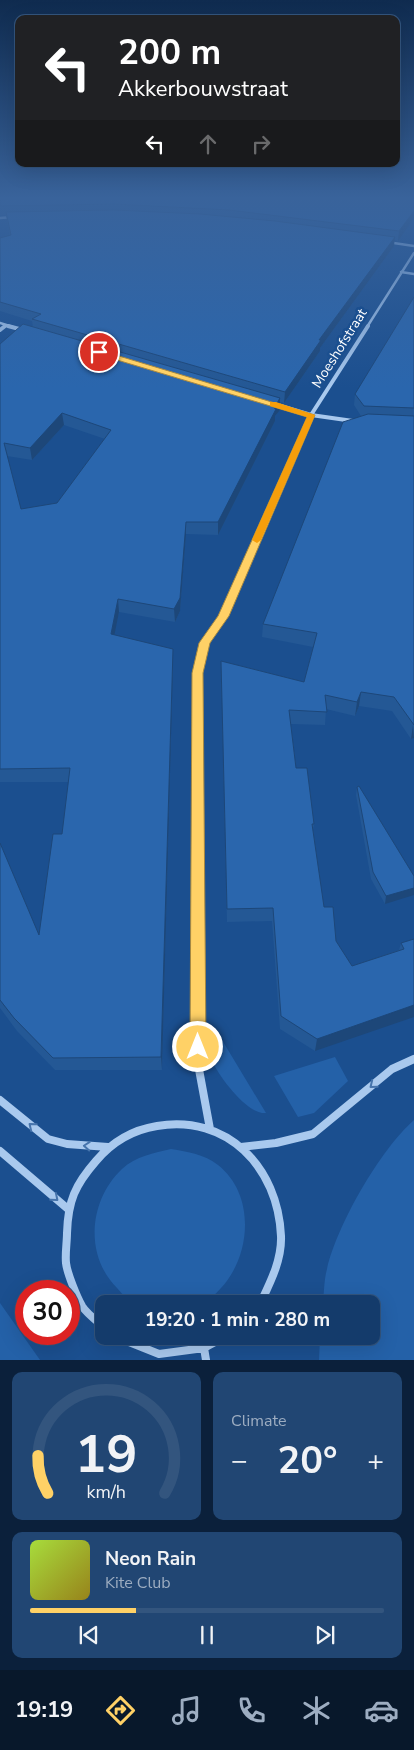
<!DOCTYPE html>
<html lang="en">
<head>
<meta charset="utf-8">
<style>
  :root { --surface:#143b6b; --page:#214673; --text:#f1f3f6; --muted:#9dadc1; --line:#33557e; --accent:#ffd166 }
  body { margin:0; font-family:"Nunito Sans",sans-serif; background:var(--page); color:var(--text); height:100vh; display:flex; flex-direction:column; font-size:19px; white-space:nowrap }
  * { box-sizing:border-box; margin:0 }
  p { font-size:16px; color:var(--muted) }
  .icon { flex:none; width:28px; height:28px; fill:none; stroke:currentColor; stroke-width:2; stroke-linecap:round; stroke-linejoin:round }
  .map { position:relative; height:1360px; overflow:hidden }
  .details { display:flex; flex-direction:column; gap:12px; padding:12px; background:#0b203b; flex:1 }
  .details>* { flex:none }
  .guide { position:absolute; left:15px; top:15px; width:385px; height:152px; border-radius:10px; box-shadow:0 5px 20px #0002,0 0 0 1px var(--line); background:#202124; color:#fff; overflow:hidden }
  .speed { position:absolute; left:15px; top:1280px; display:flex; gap:10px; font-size:25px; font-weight:700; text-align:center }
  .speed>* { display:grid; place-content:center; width:65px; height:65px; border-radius:50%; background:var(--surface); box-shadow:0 5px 20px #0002,0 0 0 1px var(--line); line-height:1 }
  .speed .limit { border:8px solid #d22; background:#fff; color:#111 }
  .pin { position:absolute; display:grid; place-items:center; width:42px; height:42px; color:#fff; margin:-21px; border:2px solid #fff; border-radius:50%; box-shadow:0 1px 5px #0007 }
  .me { position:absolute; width:55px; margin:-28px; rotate:0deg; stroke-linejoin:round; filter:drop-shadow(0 0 4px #0008) }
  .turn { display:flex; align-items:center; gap:18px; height:105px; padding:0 20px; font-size:22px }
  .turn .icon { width:65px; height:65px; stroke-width:2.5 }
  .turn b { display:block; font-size:35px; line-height:42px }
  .lanes { display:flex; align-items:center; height:48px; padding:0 20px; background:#0003; justify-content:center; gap:25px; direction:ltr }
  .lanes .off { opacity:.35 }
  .big { font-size:38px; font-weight:700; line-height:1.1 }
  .details .card { flex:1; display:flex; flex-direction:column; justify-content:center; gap:8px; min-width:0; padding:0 18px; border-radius:10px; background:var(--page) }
  .details .dial { align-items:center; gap:0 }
  .dial svg { height:130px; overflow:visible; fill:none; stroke:var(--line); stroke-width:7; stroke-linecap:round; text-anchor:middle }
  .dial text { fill:var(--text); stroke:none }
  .song { display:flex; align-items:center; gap:15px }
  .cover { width:60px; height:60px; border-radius:8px; background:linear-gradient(135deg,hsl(80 70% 55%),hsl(50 70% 35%)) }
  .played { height:5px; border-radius:2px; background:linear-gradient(90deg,var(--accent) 30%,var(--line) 30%) }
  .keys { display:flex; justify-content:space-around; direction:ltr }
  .heat { display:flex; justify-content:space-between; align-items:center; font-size:28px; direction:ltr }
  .details .tiles { flex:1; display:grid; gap:12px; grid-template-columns:1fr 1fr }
  .card:last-child { grid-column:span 2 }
  .trip { position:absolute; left:95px; top:1295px; width:285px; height:50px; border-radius:10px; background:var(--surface); box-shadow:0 5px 20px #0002,0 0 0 1px var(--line); font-weight:700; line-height:50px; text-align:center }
  .dock { display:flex; height:80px; justify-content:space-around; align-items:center; background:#08182b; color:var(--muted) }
  .dock .icon { width:35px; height:35px }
  .dock .selected { color:var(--accent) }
  .dock b { font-size:22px; color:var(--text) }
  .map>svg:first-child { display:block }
</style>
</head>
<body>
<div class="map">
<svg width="414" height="1360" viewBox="0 0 414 1360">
  <rect width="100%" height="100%" fill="#1b4f8f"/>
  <path fill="#2461a8" d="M207,1030H216L266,1113C247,1115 219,1076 212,1061C208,1051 208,1040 207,1030Z
    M335,1057L348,1081L314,1113L298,1117L274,1076Z
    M414,1120V1360H319L320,1336H371V1304H323C324,1293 324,1280 327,1269C337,1225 380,1150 414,1120Z
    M171,1149C188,1152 204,1154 218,1165C256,1195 251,1256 221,1288C215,1295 208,1301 199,1304C187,1307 152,1304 137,1304C128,1301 123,1295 117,1288C84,1255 89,1200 122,1169C136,1156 154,1153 171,1149Z
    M0,1303L40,1360H0Z"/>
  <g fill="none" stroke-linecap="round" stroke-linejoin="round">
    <path stroke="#a9c9ee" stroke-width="2.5" d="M0,218L13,217
      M387,242L414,246
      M401,272L414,274
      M0,323L13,327
      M4,327L6,325
      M367,327L414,253"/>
    <path stroke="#a9c9ee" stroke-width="4" d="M8,326L23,330
      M0,330L5,326
      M274,404L311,415L353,421
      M276,494L311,415L368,326"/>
    <path stroke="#a9c9ee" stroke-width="4.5" d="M198,712V673L204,643L223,616L277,493"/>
    <path stroke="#a9c9ee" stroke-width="5.5" d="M198,711V994"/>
    <path stroke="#a9c9ee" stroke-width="8" d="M198,993V1064L210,1129
      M0,1100L48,1139L67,1144L108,1147
      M241,1147L276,1143L313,1134L392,1069L414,1059
      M0,1151L68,1209
      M104,1327C97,1321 87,1314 82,1306C77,1297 67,1273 66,1263C65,1254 67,1242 67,1233C68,1201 75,1185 96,1161C112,1142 132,1130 157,1126C227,1114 278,1167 281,1236C282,1260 270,1283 260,1304
      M114,1336L159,1354L204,1348L226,1336
      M204,1348L206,1360"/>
  </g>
  <path fill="#245895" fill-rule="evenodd" d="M0,197H414L398,241L394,240V246L320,348V351L284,403L280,402V410L275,416V421L218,535L186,534L180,611L175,622L119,612L114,635L173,663L162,1070H55L17,1031L0,1008V843L39,935L62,834L69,782H0V344L33,327L32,321L0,311V238L10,236L6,215H0ZM64,425L105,439L57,503L21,509L7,456L32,460Z
    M414,297V738L411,739L392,711L359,706L355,716L326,709L325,725L291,724L296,768L314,824L313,830L324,907L336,941L352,966L399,950L401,943L414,939L315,1051L280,1029L272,921L227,922L221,661L304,682L313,647L262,637L263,624L361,416L354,405L355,394Z
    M357,787L414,876L385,904L371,879L356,795Z"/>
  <path fill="#1d4779" d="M414,211V218L398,241L399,231Z
    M395,237L394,246L320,348V351L284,403L285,392L319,340Z
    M280,398V410L275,416V421L218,535V522L274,408Z
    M62,413L64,425L32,460L30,448Z
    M186,522V534L180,611L175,622L174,609Z
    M118,599L119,612L112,647L111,634Z
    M173,649V663L162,1070L161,1057Z
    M361,692L359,706L355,716L357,702Z
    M413,725L414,738L411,739Z
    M414,888V895L385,904L386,896Z
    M414,1005V1017L315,1051L317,1039Z"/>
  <path fill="#2a66ad" stroke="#1d4779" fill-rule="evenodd" d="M0,197H414V211L399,231L229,210L114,204L0,206Z
    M114,210L200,214L275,221L395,237L319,340H321L285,392L32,319L41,314L0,302V238L11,235L6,212Z
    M414,297V408L364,406L355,394Z
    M23,324L280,398L274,408L276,409L218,522H186L180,598L174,609L118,599L111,634L173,649L161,1057L53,1058L14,1018L0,1000V843L39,935L53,834H62L70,768L0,769V344ZM62,413L111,430L57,503L21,509L4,443L30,448Z
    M368,414L414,416V725L394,697L361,692L357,702L325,695L327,712L289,710L296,768H307L314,824H312L324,907H333L336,941L352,966L404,949L401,943L414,939V1005L317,1039L281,1016L273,908L227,909L221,661L304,682L317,633L263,624L343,422Z
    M359,786L414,876V888L386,896L373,872L357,787Z"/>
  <defs><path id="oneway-chevron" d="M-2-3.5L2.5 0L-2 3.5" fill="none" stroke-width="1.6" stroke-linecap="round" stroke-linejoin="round" transform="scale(1.25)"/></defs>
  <g stroke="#4674ac">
    <use href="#oneway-chevron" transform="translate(373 1085) rotate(141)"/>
    <use href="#oneway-chevron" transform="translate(32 1126) rotate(-141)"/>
    <use href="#oneway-chevron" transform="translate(87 1146) rotate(-176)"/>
    <use href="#oneway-chevron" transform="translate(55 1198) rotate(40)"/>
  </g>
  <linearGradient id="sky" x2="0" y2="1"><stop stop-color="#0f2b4f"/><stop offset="0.51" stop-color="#39639b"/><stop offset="1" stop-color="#39639b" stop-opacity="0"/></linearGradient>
  <rect width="414" height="388" fill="url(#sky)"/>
  <path fill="#ffd166" stroke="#a68842" d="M99,350L315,415L229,616L210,643L203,673L206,1047L204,1053L198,1055L193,1053L190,1047L192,673L199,643L218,616L307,417L97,354L96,352Z"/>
  <path fill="#f59e0b" d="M270,402H276L315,415L261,540L257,543L252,540L307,417L270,406Z"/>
  <g text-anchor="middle" stroke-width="5" stroke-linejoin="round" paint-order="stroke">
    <g font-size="14" fill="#fff" stroke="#1b4f8f">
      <text transform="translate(339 348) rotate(-58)" y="5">Moeshofstraat</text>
    </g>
  </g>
</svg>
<div class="speed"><div class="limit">30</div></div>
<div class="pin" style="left:99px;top:352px;background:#d93025"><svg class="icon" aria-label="arrive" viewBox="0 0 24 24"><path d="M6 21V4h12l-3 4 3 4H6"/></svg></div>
<svg class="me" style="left:198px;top:1047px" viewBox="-20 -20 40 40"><circle r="17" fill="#ffd166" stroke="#fff" stroke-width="3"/><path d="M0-11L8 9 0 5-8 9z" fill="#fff"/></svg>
<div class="trip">19:20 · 1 min · 280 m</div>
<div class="guide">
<div class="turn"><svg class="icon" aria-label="left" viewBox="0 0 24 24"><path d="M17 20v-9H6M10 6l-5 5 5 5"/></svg><div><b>200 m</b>Akkerbouwstraat</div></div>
<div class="lanes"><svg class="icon" aria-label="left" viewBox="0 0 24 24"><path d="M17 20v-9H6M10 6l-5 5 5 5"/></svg><svg class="icon off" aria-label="ahead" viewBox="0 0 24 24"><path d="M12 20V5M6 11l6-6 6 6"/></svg><svg class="icon off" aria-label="right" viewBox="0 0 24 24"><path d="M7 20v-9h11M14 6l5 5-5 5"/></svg></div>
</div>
</div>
<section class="details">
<div class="tiles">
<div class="card dial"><svg viewBox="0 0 100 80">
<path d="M14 69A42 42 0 1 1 86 69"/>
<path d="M14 69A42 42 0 0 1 8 46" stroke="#ffd166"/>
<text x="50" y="56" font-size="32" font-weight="700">19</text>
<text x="50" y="72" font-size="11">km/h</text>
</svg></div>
<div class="card"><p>Climate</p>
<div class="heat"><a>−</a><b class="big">20°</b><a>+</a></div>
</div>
<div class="card">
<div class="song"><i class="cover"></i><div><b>Neon Rain</b><p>Kite Club</p></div></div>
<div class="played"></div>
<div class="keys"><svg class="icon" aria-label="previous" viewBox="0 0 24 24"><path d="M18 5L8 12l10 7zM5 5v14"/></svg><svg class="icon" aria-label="pause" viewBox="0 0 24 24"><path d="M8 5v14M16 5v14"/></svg><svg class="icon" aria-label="next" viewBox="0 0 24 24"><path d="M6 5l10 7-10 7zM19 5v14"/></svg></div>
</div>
</div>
</section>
<nav class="dock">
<b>19:19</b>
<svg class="icon selected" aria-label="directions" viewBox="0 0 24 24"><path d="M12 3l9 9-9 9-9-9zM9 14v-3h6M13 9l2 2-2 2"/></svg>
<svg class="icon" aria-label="music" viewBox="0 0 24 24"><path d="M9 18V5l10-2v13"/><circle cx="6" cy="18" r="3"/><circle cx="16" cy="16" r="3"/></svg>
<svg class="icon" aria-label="phone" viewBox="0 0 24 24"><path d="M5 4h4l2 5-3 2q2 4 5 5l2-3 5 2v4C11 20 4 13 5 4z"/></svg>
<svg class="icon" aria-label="climate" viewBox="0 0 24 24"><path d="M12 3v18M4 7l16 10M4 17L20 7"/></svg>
<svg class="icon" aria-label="car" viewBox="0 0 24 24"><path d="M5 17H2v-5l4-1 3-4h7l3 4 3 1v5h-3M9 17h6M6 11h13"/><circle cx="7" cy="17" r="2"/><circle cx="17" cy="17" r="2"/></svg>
</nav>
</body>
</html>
